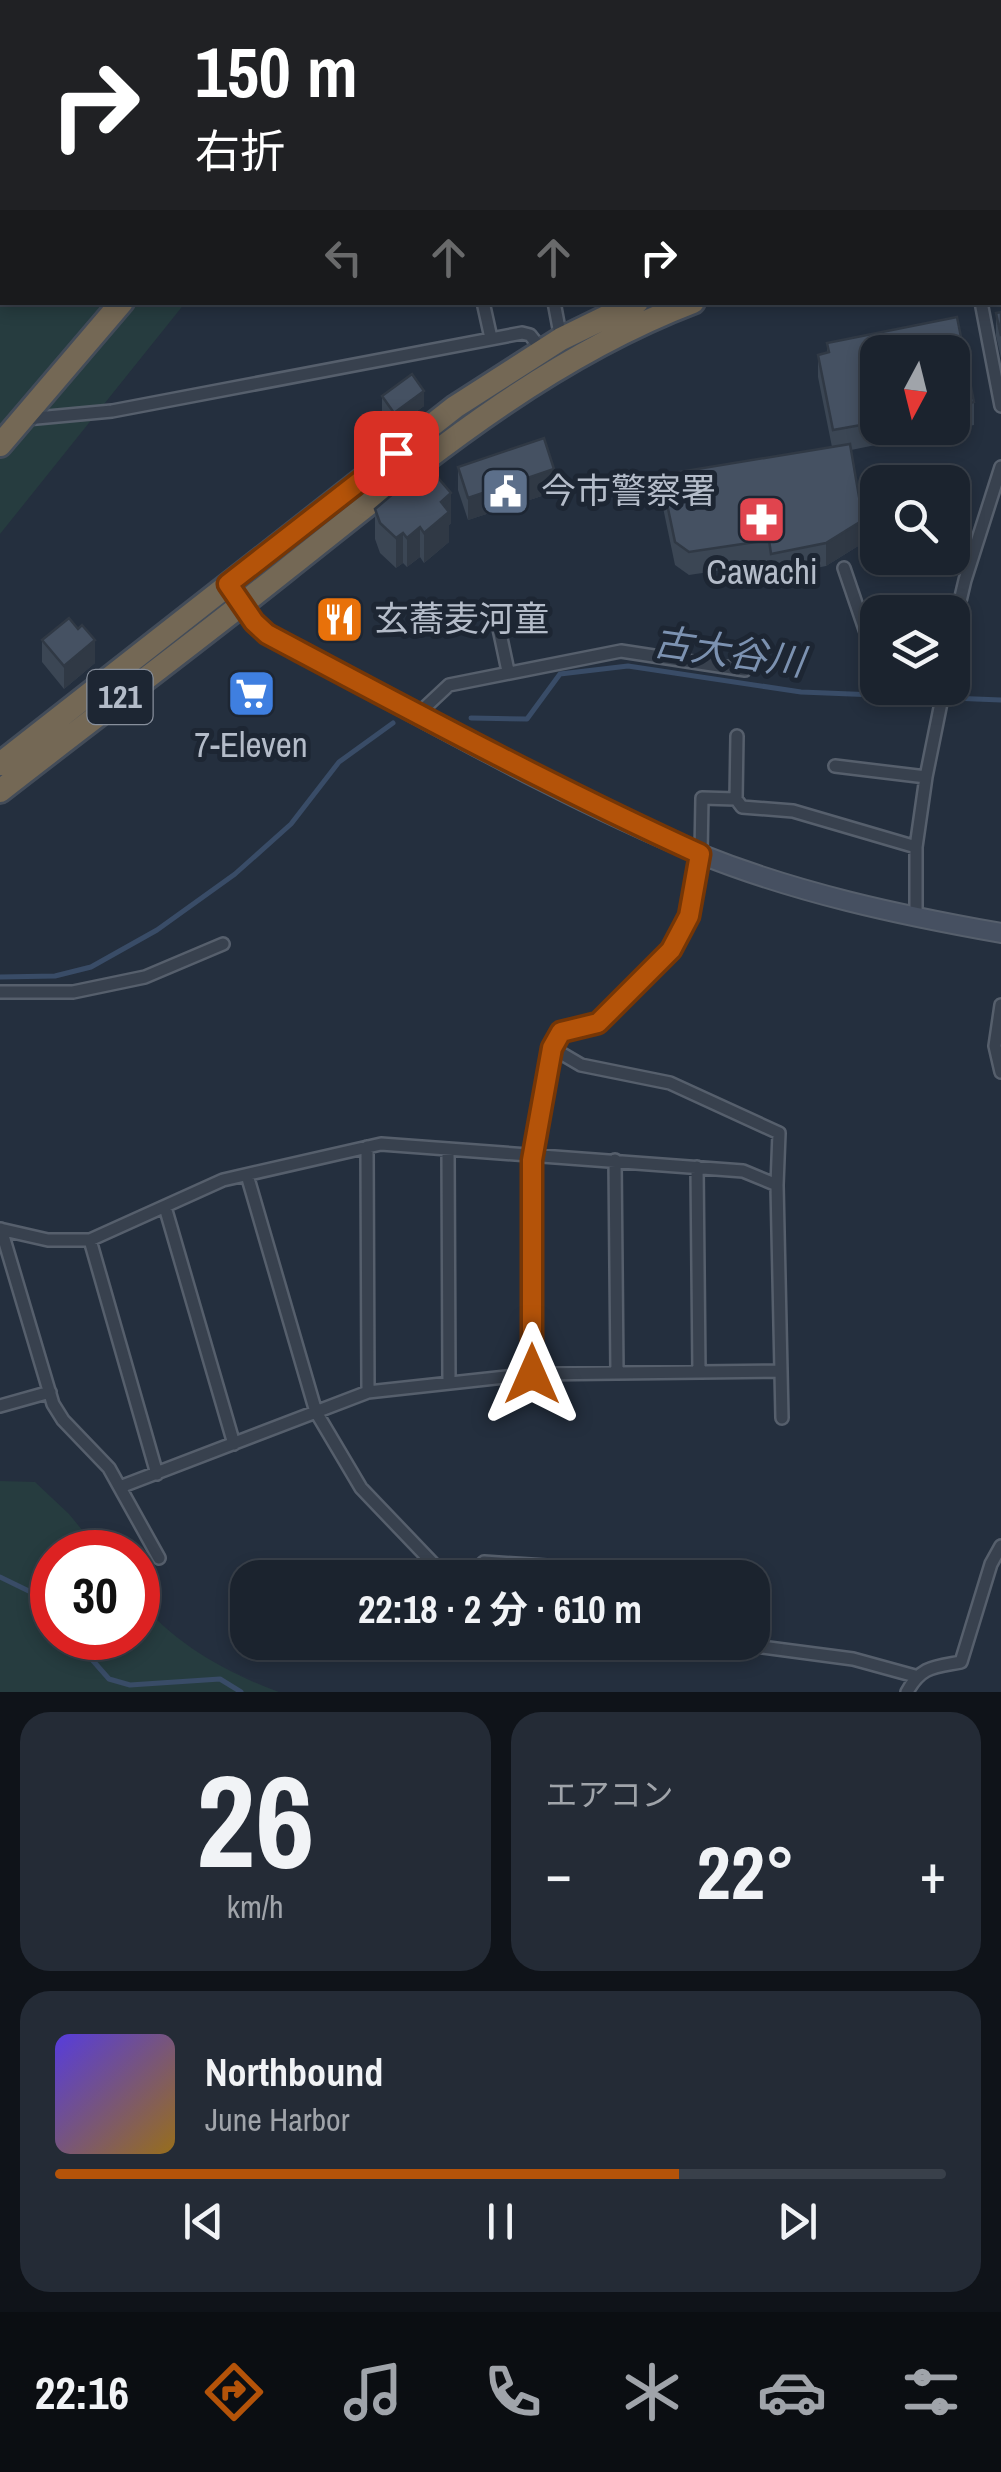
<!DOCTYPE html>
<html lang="ja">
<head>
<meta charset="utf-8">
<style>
  :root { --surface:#1b232e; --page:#242b36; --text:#f1f3f6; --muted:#a0a4aa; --line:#39404a; --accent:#b45309 }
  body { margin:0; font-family:"Archivo Narrow","Noto Sans JP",sans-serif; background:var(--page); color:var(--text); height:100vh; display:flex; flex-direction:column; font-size:38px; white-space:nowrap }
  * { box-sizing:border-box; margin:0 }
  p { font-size:32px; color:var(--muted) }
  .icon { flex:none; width:55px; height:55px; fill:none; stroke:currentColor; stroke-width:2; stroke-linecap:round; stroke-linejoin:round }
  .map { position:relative; height:1692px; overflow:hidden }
  .side { display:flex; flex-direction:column; gap:20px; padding:20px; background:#0f1319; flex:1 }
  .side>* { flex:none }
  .hud { position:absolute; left:0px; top:0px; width:1002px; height:305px; box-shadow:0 5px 15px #0003,0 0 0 2px var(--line); background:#202124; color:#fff; overflow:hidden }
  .needle { width:65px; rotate:187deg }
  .tools { position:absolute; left:860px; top:335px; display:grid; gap:20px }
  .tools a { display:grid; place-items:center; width:110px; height:110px; border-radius:20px; background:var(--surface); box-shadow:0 5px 15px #0003,0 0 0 2px var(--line); font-size:50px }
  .speed { position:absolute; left:30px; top:1530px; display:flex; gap:20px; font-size:50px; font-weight:700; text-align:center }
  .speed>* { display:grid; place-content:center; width:130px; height:130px; border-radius:50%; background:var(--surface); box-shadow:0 5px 15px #0003,0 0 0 2px var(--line); line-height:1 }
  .speed .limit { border:15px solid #d22; background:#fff; color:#111 }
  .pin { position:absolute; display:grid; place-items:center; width:85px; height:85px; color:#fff; margin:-42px; border-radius:20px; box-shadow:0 5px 15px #0006 }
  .me { position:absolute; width:110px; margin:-55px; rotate:0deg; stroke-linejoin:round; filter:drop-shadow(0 0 8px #0008) }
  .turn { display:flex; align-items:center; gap:35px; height:210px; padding:0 30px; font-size:45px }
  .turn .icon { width:130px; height:130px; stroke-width:2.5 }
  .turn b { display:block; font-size:70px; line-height:85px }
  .lanes { display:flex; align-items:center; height:95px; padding:0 30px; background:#0003; justify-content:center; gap:50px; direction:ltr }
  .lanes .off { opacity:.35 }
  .big { font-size:75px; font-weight:700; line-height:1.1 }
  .side .card { flex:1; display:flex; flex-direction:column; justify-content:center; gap:15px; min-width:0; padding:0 35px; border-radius:30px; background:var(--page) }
  .side .dial { align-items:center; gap:0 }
  .dial b { font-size:130px; line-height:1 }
  .song { display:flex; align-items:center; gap:30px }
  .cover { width:120px; height:120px; border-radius:15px; background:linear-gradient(135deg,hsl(250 70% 55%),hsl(40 70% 35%)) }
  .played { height:10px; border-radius:5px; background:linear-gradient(90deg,var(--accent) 70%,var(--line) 70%) }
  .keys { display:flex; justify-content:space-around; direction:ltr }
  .heat { display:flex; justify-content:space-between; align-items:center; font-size:55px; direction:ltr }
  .side .tiles { flex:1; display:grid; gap:20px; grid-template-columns:1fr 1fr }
  .card:last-child { grid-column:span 2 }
  .trip { position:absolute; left:230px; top:1560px; width:540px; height:100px; border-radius:30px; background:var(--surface); box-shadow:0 5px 15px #0003,0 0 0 2px var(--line); font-weight:700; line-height:100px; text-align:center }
  .dock { display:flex; height:160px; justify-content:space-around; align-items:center; background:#0b0e12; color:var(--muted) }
  .dock .icon { width:70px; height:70px }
  .dock .selected { color:var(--accent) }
  .dock b { font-size:45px; color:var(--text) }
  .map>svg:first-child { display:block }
</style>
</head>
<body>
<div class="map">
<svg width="1001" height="1692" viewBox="0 0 1001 1692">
  <rect width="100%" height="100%" fill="#242f3e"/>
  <path fill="#263c3f" d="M0,289L2,302L185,303L0,534Z
    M0,1481L35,1482L69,1514L100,1552H52V1638H138V1599C173,1643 227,1673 279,1692H0Z"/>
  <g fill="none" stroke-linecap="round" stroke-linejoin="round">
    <path stroke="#394c67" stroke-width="5" d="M471,718L527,719L560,674L628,666L801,692L1001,700
      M0,977L55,976L91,967L157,930L235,874L291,824L339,762L393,723
      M0,1577L39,1596L52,1613
      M73,1638L109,1679L130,1685L220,1679L241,1692"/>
    <defs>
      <path id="lane" d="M697,0L708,2"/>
      <path id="street" d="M7,0L10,2
        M483,302L491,338
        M554,302L561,339
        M981,302L1001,406
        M26,419L112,411L522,333L530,335L542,350
        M844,568L874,656L878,655
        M498,624L508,671
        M952,635L965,580L1001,467
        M418,714L449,685L621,651L745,670
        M835,766L926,777
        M736,799L737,736
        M916,918V847L926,777L944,688
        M0,992H73L145,977L223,944
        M1001,1005L995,1046L1001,1072
        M552,1048L581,1065L670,1083L779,1133L777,1185L782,1418
        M367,1147L368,1392
        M448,1150L449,1383
        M615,1160L617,1373
        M697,1167L699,1372
        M247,1175L316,1412L361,1488L447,1578
        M165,1207L234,1444
        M0,1229L48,1240H90L223,1180L381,1144L743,1171L777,1185
        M1,1229L53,1404L63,1420L109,1468L159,1558
        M90,1240L157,1474
        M533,1374L532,1160L552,1048L561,1032L599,1023L671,950L689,916L701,854L702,798L736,799L742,807L793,811L916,847
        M0,1406L50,1392
        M120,1487L368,1392L533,1374L781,1371
        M467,1578L484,1562L610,1570L621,1578
        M724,1642L853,1659L915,1676
        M907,1692C921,1666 934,1667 961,1662L991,1564L1001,1546"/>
      <path id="secondary" d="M235,594L254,622L267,634C410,709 551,793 700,854C797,893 899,915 1001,933"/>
      <path id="highway" d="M508,2L512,0
        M1000,207L1001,206
        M1000,228L1001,227
        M0,445L122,302
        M0,764L455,407L561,339L637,302
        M0,791C96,716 193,644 288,568C416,467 539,361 693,302"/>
    </defs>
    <use href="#lane" stroke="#565f6c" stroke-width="11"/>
    <use href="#street" stroke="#565f6c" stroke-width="16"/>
    <use href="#secondary" stroke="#565f6c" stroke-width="22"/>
    <use href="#highway" stroke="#434c59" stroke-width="28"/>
    <use href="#lane" stroke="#38414e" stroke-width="6"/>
    <use href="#street" stroke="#38414e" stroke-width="11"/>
    <use href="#secondary" stroke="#465061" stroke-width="18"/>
    <use href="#highway" stroke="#746855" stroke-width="22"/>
    <defs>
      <path id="rail" d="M402,2L406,0
        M0,180L2,178"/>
    </defs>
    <use href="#rail" stroke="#5a6575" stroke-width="9"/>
    <use href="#rail" stroke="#1d2633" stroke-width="5" stroke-dasharray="15" stroke-linecap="butt"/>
  </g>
  <path fill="#3b4654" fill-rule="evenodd" d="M1001,312V358L996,336V313Z
    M957,317L974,402V425L851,450L863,520V543L826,566L771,577L769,563L689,575L675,565L661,498V475L832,447L818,377V355L827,353V343ZM878,352H952V428H878Z
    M382,396L424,406L394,428L382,412Z
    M458,467L554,492L468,520L458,490Z
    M375,509L451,523L449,525V542L424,563L420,557L407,567L403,563L396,568L380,553L375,539Z
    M78,629L95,663L64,689L42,662V640Z"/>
  <path fill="#303945" d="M1001,145V189H1000V146Z
    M424,391V406L394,428V413Z
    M554,469V492L468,520V498Z
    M451,493V523L449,525V542L424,563V533L441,502Z
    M863,520V543L826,566V543Z
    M420,527V557L407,567V538Z
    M403,533V563L396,568V538Z
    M95,640V663L64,689V666Z"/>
  <path fill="#455162" stroke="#303945" stroke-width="2.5" d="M1000,28H1001L1000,146Z
    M1001,312V336L996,313Z
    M957,317L974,402L952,407V352H878V422L833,430L818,355L829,352L827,343Z
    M412,374L424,391L394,413L382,396Z
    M544,438L554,469L468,498L458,467Z
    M850,444L863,520L826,543L771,554L769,540L689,552L675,542L661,475Z
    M427,465L451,493L441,502L449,512L424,533L420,527L407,538L403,533L396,538L380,523L375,509Z
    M69,618L78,629L82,625L95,640L64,666L42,640Z"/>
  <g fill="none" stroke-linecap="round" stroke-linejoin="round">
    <defs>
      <path id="route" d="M396,453L228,584L254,622L267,634C410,710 553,787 700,854L689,916L671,950L598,1023L561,1032L552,1048L532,1160V1374"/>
    </defs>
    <use href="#route" stroke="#753606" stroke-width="25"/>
    <use href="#route" stroke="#b45309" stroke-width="18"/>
  </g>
  <defs>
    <symbol id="civic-square" viewBox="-11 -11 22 22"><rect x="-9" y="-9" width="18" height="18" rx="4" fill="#5c6f8a" stroke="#1d2633"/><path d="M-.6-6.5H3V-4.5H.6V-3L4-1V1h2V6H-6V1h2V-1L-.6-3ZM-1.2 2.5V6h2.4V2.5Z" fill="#fff"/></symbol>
    <symbol id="pharmacy-square" viewBox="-11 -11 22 22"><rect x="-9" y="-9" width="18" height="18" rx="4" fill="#e0444e" stroke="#1d2633"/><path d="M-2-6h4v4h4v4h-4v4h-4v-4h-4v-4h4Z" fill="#fff"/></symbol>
    <symbol id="restaurant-square" viewBox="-11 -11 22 22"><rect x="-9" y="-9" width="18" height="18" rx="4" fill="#e8710a" stroke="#1d2633"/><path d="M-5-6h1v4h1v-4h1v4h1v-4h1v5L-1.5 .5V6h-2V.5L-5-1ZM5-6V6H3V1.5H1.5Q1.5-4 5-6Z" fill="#fff"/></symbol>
    <symbol id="supermarket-square" viewBox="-11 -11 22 22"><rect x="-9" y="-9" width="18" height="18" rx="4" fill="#3f7fe0" stroke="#1d2633"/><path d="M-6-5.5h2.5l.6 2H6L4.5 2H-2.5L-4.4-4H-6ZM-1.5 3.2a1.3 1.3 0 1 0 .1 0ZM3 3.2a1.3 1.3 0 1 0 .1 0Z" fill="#fff"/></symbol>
  </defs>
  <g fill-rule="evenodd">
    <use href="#civic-square" x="478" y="464" width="55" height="55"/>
    <use href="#pharmacy-square" x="734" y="492" width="55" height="55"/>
    <use href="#restaurant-square" x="312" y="592" width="55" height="55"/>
    <use href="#supermarket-square" x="224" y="666" width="55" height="55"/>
  </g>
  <g text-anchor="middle" stroke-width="10" stroke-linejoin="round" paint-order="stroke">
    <rect fill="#1d2633" stroke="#878f9c" stroke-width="2.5" x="87.5" y="670" width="65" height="54" rx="8"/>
    <g font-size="32" font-weight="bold" fill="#b4bcc9">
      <text x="120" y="708">121</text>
    </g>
    <g font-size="35" fill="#b4bcc9" stroke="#1d2633" text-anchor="start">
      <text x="541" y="503">今市警察署</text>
      <text x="762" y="584" text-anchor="middle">Cawachi</text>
      <text x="374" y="631">玄蕎麦河童</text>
      <text x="251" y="757" text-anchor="middle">7-Eleven</text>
    </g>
    <g font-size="38" font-style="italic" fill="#7c92b1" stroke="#1d2633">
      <text transform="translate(729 652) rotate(8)" y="13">古大谷川</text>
    </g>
  </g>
</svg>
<div class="tools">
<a><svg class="needle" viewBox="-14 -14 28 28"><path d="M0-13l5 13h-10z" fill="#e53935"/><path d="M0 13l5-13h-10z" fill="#a0a4aa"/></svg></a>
<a><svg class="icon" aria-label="search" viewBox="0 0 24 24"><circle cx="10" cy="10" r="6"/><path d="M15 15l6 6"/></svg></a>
<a><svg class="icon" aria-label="layers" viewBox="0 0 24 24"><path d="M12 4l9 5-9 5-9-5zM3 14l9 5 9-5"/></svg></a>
</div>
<div class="speed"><div class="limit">30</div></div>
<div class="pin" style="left:396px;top:453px;background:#d93025"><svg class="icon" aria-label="arrive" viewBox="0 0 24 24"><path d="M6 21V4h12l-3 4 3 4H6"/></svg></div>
<svg class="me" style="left:532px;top:1374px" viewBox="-20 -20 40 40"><path d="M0-17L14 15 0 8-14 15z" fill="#b45309" stroke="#fff" stroke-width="4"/></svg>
<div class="trip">22:18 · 2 分 · 610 m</div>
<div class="hud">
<div class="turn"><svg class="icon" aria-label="right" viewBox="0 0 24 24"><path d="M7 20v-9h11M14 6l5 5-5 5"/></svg><div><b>150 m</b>右折</div></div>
<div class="lanes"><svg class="icon off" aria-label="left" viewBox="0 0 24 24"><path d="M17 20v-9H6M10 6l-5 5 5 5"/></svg><svg class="icon off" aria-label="ahead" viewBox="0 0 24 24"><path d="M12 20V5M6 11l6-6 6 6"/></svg><svg class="icon off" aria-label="ahead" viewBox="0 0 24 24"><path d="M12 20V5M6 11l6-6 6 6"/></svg><svg class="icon" aria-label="right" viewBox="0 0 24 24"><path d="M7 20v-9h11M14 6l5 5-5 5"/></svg></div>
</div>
</div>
<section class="side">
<div class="tiles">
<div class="card dial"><b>26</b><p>km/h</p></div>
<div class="card"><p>エアコン</p>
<div class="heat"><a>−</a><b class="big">22°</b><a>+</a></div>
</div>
<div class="card">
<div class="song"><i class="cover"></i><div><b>Northbound</b><p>June Harbor</p></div></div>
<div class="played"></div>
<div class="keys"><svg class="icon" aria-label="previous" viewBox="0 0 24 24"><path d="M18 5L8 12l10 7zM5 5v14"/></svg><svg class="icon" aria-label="pause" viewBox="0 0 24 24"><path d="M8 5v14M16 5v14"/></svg><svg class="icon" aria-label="next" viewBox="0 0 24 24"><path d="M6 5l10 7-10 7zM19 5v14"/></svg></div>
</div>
</div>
</section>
<nav class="dock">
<b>22:16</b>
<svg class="icon selected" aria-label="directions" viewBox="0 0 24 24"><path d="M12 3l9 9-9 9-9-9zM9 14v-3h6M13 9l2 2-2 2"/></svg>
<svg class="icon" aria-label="music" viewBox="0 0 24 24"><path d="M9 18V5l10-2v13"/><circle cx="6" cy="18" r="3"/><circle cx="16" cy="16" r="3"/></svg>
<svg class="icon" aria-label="phone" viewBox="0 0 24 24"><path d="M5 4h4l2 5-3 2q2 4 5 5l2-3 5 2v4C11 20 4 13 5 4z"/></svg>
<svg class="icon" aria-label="climate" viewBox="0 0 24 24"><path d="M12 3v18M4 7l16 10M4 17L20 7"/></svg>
<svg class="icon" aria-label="car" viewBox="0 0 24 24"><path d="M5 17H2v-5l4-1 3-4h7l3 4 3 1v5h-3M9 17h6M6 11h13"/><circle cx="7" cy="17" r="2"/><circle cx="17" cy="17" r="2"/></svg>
<svg class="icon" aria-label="filters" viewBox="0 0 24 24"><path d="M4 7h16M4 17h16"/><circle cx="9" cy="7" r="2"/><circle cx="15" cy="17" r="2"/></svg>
</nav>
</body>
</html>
